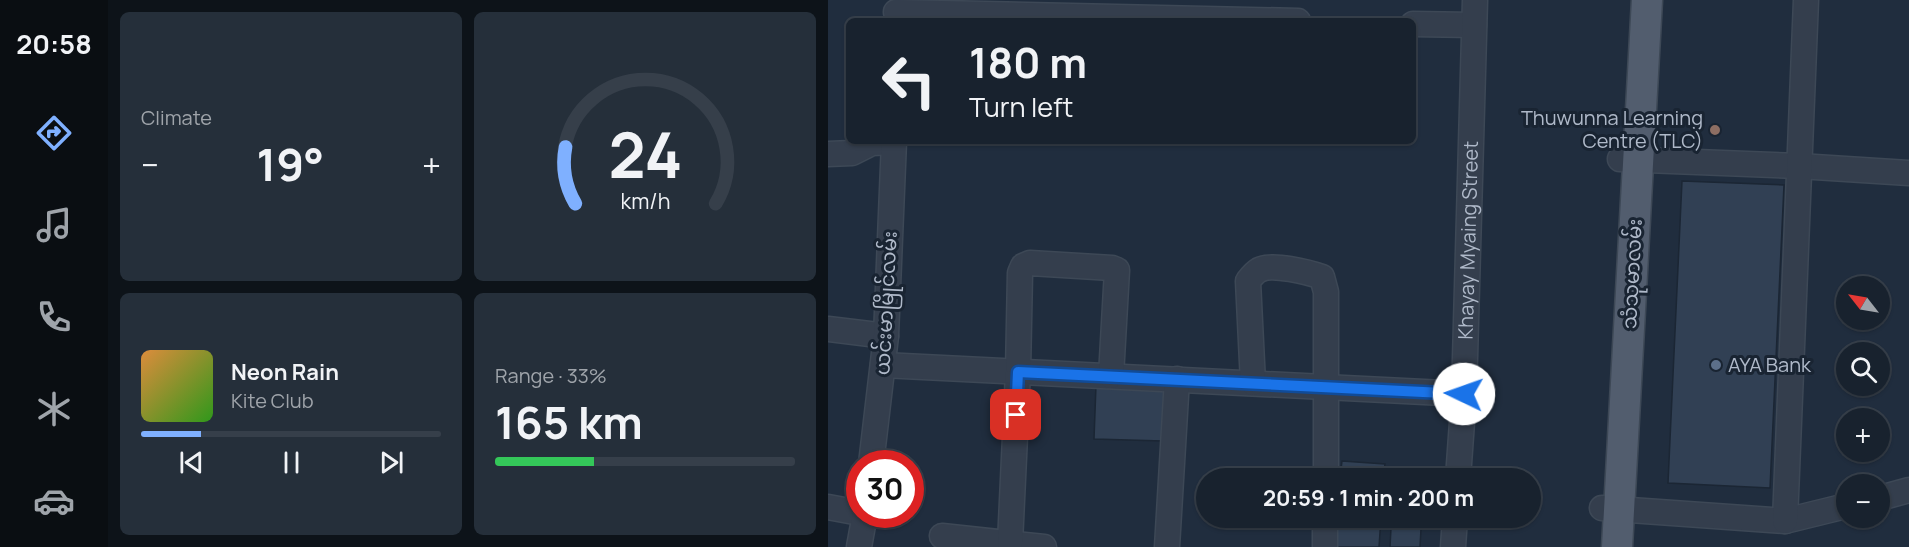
<!DOCTYPE html>
<html lang="en">
<head>
<meta charset="utf-8">
<style>
  :root { --surface:#18222e; --page:#252f3a; --text:#f1f3f6; --muted:#9fa4aa; --line:#363f4a; --accent:#7fb0ff }
  body { margin:0; font-family:Manrope,"Noto Sans Myanmar",sans-serif; background:var(--page); color:var(--text); height:100vh; display:flex; flex-direction:column; font-size:22px; white-space:nowrap }
  * { box-sizing:border-box; margin:0 }
  p { font-size:20px; color:var(--muted) }
  .icon { flex:none; width:33px; height:33px; fill:none; stroke:currentColor; stroke-width:2; stroke-linecap:round; stroke-linejoin:round }
  .map { position:relative; flex:1; overflow:hidden }
  .sheet { display:flex; flex-direction:column; gap:12px; padding:12px; background:#0d1319; width:720px }
  .sheet>* { flex:none }
  .hud { position:absolute; left:18px; top:18px; width:570px; height:126px; border-radius:9px; box-shadow:0 2px 4px #0004,0 0 0 2px var(--line); background:#18222e; color:var(--text); overflow:hidden }
  .needle { width:39px; rotate:301deg }
  .buttons { position:absolute; left:1008px; top:276px; display:grid; gap:12px }
  .buttons a { display:grid; place-items:center; width:54px; height:54px; border-radius:50%; background:var(--surface); box-shadow:0 2px 4px #0004,0 0 0 2px var(--line); font-size:30px }
  .speed { position:absolute; left:18px; top:450px; display:flex; gap:12px; font-size:30px; font-weight:700; text-align:center }
  .speed>* { display:grid; place-content:center; width:78px; height:78px; border-radius:50%; background:var(--surface); box-shadow:0 2px 4px #0004,0 0 0 2px var(--line); line-height:1 }
  .speed .limit { border:9px solid #d22; background:#fff; color:#111 }
  .pin { position:absolute; display:grid; place-items:center; width:51px; height:51px; color:#fff; margin:-26px; border-radius:12px; box-shadow:0 3px 9px #0006 }
  .me { position:absolute; width:66px; margin:-33px; rotate:273deg; stroke-linejoin:round; filter:drop-shadow(0 0 4px #0008) }
  .turn { display:flex; align-items:center; gap:21px; height:126px; padding:0 24px; font-size:27px }
  .turn .icon { width:78px; height:78px; stroke-width:2.5 }
  .turn b { display:block; font-size:42px; line-height:51px }
  .big { font-size:45px; font-weight:700; line-height:1.1 }
  .sheet .tile { flex:1; display:flex; flex-direction:column; justify-content:center; gap:9px; min-width:0; padding:0 21px; border-radius:9px; background:var(--page) }
  .sheet .dial { align-items:center; gap:0 }
  .dial svg { height:156px; overflow:visible; fill:none; stroke:var(--line); stroke-width:7; stroke-linecap:round; text-anchor:middle }
  .dial text { fill:var(--text); stroke:none }
  .song { display:flex; align-items:center; gap:18px }
  .cover { width:72px; height:72px; border-radius:9px; background:linear-gradient(135deg,hsl(30 70% 55%),hsl(110 70% 35%)) }
  .played { height:6px; border-radius:3px; background:linear-gradient(90deg,var(--accent) 20%,var(--line) 20%) }
  .keys { display:flex; justify-content:space-around; direction:ltr }
  .heat { display:flex; justify-content:space-between; align-items:center; font-size:33px; direction:ltr }
  .charge { height:9px; border-radius:4px; background:linear-gradient(90deg,#34c759 33%,var(--line) 0) }
  .sheet .tiles { flex:1; display:grid; gap:12px; grid-template-columns:repeat(2,1fr) }
  .trip { position:absolute; left:368px; top:468px; width:345px; height:60px; border-radius:30px; background:var(--surface); box-shadow:0 2px 4px #0004,0 0 0 2px var(--line); font-weight:700; line-height:60px; text-align:center }
  main { display:flex; flex:1; min-height:0 }
  .dock { display:flex; flex-direction:column; width:108px; justify-content:space-around; align-items:center; background:#0a0e12; color:var(--muted) }
  .dock .icon { width:42px; height:42px }
  .dock .active { color:var(--accent) }
  .dock b { font-size:27px; color:var(--text) }
  .map>svg:first-child { display:block }
</style>
</head>
<body>
<main>
<nav class="dock">
<b>20:58</b>
<svg class="icon active" aria-label="directions" viewBox="0 0 24 24"><path d="M12 3l9 9-9 9-9-9zM9 14v-3h6M13 9l2 2-2 2"/></svg>
<svg class="icon" aria-label="music" viewBox="0 0 24 24"><path d="M9 18V5l10-2v13"/><circle cx="6" cy="18" r="3"/><circle cx="16" cy="16" r="3"/></svg>
<svg class="icon" aria-label="phone" viewBox="0 0 24 24"><path d="M5 4h4l2 5-3 2q2 4 5 5l2-3 5 2v4C11 20 4 13 5 4z"/></svg>
<svg class="icon" aria-label="climate" viewBox="0 0 24 24"><path d="M12 3v18M4 7l16 10M4 17L20 7"/></svg>
<svg class="icon" aria-label="car" viewBox="0 0 24 24"><path d="M5 17H2v-5l4-1 3-4h7l3 4 3 1v5h-3M9 17h6M6 11h13"/><circle cx="7" cy="17" r="2"/><circle cx="17" cy="17" r="2"/></svg>
</nav>
<section class="sheet">
<div class="tiles">
<div class="tile"><p>Climate</p>
<div class="heat"><a>−</a><b class="big">19°</b><a>+</a></div>
</div>
<div class="tile dial"><svg viewBox="0 0 100 80">
<path d="M14 69A42 42 0 1 1 86 69"/>
<path d="M14 69A42 42 0 0 1 9 40" stroke="#7fb0ff"/>
<text x="50" y="56" font-size="32" font-weight="700">24</text>
<text x="50" y="72" font-size="11">km/h</text>
</svg></div>
<div class="tile">
<div class="song"><i class="cover"></i><div><b>Neon Rain</b><p>Kite Club</p></div></div>
<div class="played"></div>
<div class="keys"><svg class="icon" aria-label="previous" viewBox="0 0 24 24"><path d="M18 5L8 12l10 7zM5 5v14"/></svg><svg class="icon" aria-label="pause" viewBox="0 0 24 24"><path d="M8 5v14M16 5v14"/></svg><svg class="icon" aria-label="next" viewBox="0 0 24 24"><path d="M6 5l10 7-10 7zM19 5v14"/></svg></div>
</div>
<div class="tile"><p>Range · 33%</p><b class="big">165 km</b><div class="charge"></div></div>
</div>
</section>
<div class="map">
<svg width="1081" height="547" viewBox="0 0 1081 547">
  <rect width="100%" height="100%" fill="#202d3e"/>
  <path fill="#314054" stroke="#1b2634" stroke-width="1.5" d="M854,181L956,185L942,488L840,483Z
    M268,385L337,387L335,441L266,439Z
    M514,461L557,464L555,478H512Z
    M507,518H553L551,547H505Z
    M563,528L593,529L592,547H562Z"/>
  <g fill="none" stroke-linecap="round" stroke-linejoin="round">
    <defs>
      <g id="minor">
        <path d="M68,12L470,21"/>
        <path d="M585,24L646,25"/>
        <path d="M0,154L24,153L44,143L66,142"/>
        <path d="M792,159L971,166L1081,173"/>
        <path d="M0,329L58,336"/>
        <path d="M55,365L636,394"/>
        <path d="M425,383L420,281C423,277 426,273 431,270C444,263 480,272 494,277L498,292V478"/>
        <path d="M43,464L58,336L66,141"/>
        <path id="s1" d="M630,478L636,394L647,0"/>
        <path d="M1052,498L1081,490"/>
        <path d="M0,507L32,513"/>
        <path d="M774,508L957,521L1018,506"/>
        <path d="M957,521L978,0"/>
        <path d="M114,536L216,547"/>
        <path d="M182,543L190,372L192,273L195,266L202,263L284,268L289,270L283,376"/>
        <path d="M31,547L37,514"/>
        <path d="M339,547L349,379"/>
        <path d="M497,547V518"/>
        <path d="M625,547L627,518"/>
      </g>
      <path id="major" d="M789,547L819,0"/>
    </defs>
    <use href="#minor" stroke="#3d4856" stroke-width="27"/>
    <use href="#major" stroke="#3d4856" stroke-width="33"/>
    <use href="#minor" stroke="#343e4d" stroke-width="24"/>
    <use href="#major" stroke="#525d6e" stroke-width="30"/>
  </g>
  <g fill="none" stroke-linecap="round" stroke-linejoin="round">
    <defs>
      <path id="route" d="M188,415L190,372L636,394"/>
    </defs>
    <use href="#route" stroke="#114b97" stroke-width="15"/>
    <use href="#route" stroke="#1a73e8" stroke-width="10"/>
  </g>
  <circle fill="#8d6e63" stroke="#192432" stroke-width="2" cx="887" cy="130" r="6"/>
  <circle fill="#5c6f8a" stroke="#192432" stroke-width="2" cx="888" cy="365" r="6"/>
  <g text-anchor="middle" stroke-width="6" stroke-linejoin="round" paint-order="stroke">
    <g font-size="20" fill="#afb9c9" stroke="#192432" text-anchor="end">
      <text x="875" y="125">Thuwunna Learning<tspan x="875" dy="23">Centre (TLC)</tspan></text>
      <text x="900" y="372" text-anchor="start">AYA Bank</text>
    </g>
    <g font-size="20" fill="#afb9c9" stroke="#192432">
      <text dy="7" stroke="none"><textPath href="#s1" startOffset="238">Khayay Myaing Street</textPath></text>
      <text transform="translate(804 274) rotate(-87)" y="7">သံသုမာလမ်း</text>
      <text transform="translate(58 303) rotate(-87)" y="7">ယင်းမာမြိုင်လမ်း</text>
    </g>
  </g>
</svg>
<div class="buttons">
<a><svg class="needle" viewBox="-14 -14 28 28"><path d="M0-13l5 13h-10z" fill="#e53935"/><path d="M0 13l5-13h-10z" fill="#9fa4aa"/></svg></a>
<a><svg class="icon" aria-label="search" viewBox="0 0 24 24"><circle cx="10" cy="10" r="6"/><path d="M15 15l6 6"/></svg></a>
<a>+</a>
<a>−</a>
</div>
<div class="speed"><div class="limit">30</div></div>
<div class="pin" style="left:188px;top:415px;background:#d93025"><svg class="icon" aria-label="arrive" viewBox="0 0 24 24"><path d="M6 21V4h12l-3 4 3 4H6"/></svg></div>
<svg class="me" style="left:636px;top:394px" viewBox="-20 -20 40 40"><circle r="19" fill="#fff"/><path d="M0-13L10 11 0 6-10 11z" fill="#1a73e8"/></svg>
<div class="trip">20:59 · 1 min · 200 m</div>
<div class="hud">
<div class="turn"><svg class="icon" aria-label="left" viewBox="0 0 24 24"><path d="M17 20v-9H6M10 6l-5 5 5 5"/></svg><div><b>180 m</b>Turn left</div></div>
</div>
</div>
</main>
</body>
</html>
